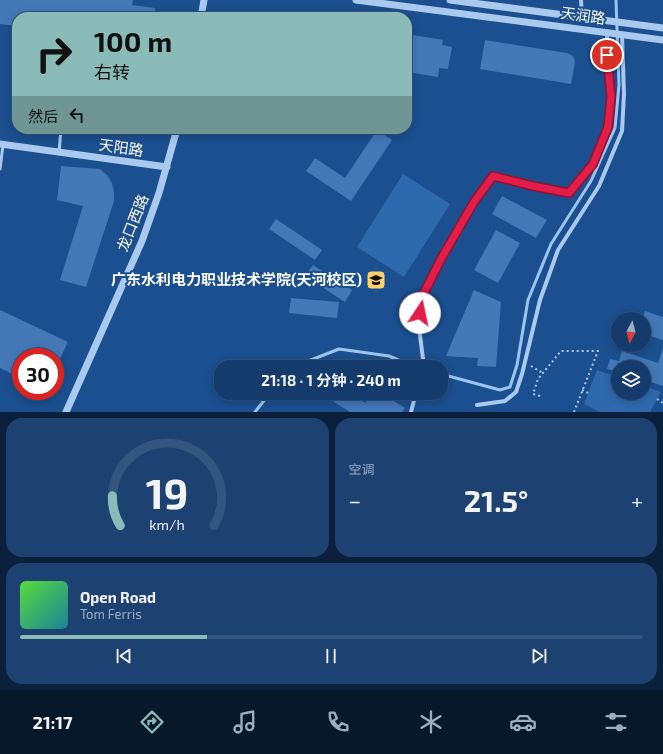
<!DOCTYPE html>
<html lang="zh">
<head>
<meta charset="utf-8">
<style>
  :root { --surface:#143b6b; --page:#1d4271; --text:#f1f3f6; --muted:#9dadc1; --line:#33557e; --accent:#8bbbb9 }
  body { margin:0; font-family:"Exo 2","Noto Sans SC",sans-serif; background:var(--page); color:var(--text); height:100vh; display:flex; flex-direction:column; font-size:15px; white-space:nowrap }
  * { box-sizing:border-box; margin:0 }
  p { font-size:13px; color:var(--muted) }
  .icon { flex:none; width:22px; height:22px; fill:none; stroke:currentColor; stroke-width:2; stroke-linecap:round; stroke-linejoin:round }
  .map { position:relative; height:412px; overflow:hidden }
  .details { display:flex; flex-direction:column; gap:6px; padding:6px; background:#0b203b; flex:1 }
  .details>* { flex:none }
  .top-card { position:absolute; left:12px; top:12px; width:400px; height:122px; border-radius:16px; box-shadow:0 2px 10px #0003,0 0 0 1px var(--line); background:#8bbbb9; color:#111; overflow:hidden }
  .needle { width:26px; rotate:187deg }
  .controls { position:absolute; left:611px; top:312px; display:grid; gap:8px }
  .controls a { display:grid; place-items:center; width:40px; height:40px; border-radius:50%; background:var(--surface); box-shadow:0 2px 10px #0003,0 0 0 1px var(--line); font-size:20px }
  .speed { position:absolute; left:12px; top:348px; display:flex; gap:8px; font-size:20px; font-weight:700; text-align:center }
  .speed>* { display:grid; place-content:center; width:52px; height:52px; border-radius:50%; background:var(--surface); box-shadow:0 2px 10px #0003,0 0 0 1px var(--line); line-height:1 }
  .speed .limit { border:6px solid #d22; background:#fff; color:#111 }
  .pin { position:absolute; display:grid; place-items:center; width:34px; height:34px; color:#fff; margin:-17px; border:2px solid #fff; border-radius:50%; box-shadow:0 1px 4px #0007 }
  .me { position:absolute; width:44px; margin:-22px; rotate:11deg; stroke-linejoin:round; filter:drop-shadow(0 0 3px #0008) }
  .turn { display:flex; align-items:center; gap:14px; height:84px; padding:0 16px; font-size:18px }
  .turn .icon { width:52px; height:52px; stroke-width:2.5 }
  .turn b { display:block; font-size:28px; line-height:34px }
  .then { display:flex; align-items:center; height:38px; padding:0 16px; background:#0003; gap:8px; font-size:15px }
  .big { font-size:30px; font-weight:700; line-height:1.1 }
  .details .widget { flex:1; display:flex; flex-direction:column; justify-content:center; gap:6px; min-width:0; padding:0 14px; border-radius:16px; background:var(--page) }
  .details .dial { align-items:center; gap:0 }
  .dial svg { height:104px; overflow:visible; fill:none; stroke:var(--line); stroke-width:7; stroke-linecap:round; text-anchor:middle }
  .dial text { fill:var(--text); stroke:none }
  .song { display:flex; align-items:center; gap:12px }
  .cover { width:48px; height:48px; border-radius:6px; background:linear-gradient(135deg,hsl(110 70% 55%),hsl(190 70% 35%)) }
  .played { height:4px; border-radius:2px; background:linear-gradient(90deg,var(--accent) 30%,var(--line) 30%) }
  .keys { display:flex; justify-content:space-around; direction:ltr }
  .heat { display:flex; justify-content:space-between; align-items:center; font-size:22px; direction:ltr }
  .details .tiles { flex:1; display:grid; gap:6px; grid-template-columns:1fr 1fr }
  .widget:last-child { grid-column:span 2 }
  .trip { position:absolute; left:214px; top:360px; width:234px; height:40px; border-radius:16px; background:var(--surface); box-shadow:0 2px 10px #0003,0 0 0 1px var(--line); font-weight:700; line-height:40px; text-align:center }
  .menu { display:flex; height:64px; justify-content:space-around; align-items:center; background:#08182b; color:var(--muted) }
  .menu .icon { width:28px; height:28px }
  .menu .selected { color:var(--accent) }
  .menu b { font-size:18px; color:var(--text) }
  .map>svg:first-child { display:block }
</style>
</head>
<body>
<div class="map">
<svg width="663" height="412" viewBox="0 0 663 412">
  <rect width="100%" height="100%" fill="#1b4f8f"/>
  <path fill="#2e69ad" d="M403,174L450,204L404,277L357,247Z
    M597,370L618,377V393H644V386L661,392L650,412H600L584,404Z"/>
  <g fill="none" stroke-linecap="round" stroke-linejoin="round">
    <path stroke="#9cc4f0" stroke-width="3" d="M293,367L339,349L389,356L415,367
      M441,374L500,390L510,387L517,365L528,300L551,244L591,181L615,128L619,85L616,0
      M255,412L270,393"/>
  </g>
  <path fill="#4478b7" d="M0,0H133L132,5L155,8L154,17H17V26L0,24Z
    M413,35L443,40L442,45L452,47L448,69L439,68L438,77L407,72V45L412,46Z
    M485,40L567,53L573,56L575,62L571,84L480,69Z
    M377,130L392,140L351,201L306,171L315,158L345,178Z
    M61,166L100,169L107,175L112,183L114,192V201L86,287L60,280L83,206L57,200Z
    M502,196L547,220L536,238L492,214Z
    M276,219L322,250L315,260L269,229Z
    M496,230L520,243L498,283L474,270Z
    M313,265L352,290L345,302L305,276Z
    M474,290L501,302L496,367L477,366L478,358L446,356Z
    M291,298L339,302L337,318L289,313Z
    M0,310L68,342L55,369V357H21V378L0,368Z
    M645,311L663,317V340L644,334V319H642Z
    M663,348V386L644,380V367H618V372L607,369L610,359L619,361L622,351L658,363Z
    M320,393H349L365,403L372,393H381L405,408L402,412H350Z"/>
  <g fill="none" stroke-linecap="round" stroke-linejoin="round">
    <path stroke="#a9c9ee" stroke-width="2" stroke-dasharray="2 3" stroke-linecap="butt" d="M531,366L543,373
      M582,390L588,393
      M540,396L533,394L538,379L561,351H598L574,412
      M657,399L663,403"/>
    <path stroke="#a9c9ee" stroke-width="3" d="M59,152L61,129
      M0,169L3,145"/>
    <path stroke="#a9c9ee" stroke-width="4" d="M581,0L582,17
      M424,367L419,327L421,299L441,259L474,203L493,176L533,186L569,193L593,164L608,127L611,97L608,66L607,33
      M477,405L505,401L516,392L522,374L540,300L558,250L599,186L622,131L624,94L622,35
      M411,412L416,393"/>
    <path stroke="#a9c9ee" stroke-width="7" d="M356,0L663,40
      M450,0L663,28
      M201,17L204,0
      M0,144L167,167
      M66,412L142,241L159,193L177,129"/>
  </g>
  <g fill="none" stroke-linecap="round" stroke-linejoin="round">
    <defs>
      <path id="route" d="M420,313L421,299L441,259L474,202L493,176L533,186L569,193L593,164L608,127L611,97L607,55"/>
    </defs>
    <use href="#route" stroke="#92132f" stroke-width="10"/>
    <use href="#route" stroke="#e11d48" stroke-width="7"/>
  </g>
  <defs>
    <symbol id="university-square" viewBox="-11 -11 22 22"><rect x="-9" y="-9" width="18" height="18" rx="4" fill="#ffd166" stroke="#1b4f8f"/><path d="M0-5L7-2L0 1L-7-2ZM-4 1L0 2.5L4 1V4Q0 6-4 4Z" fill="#111"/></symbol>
  </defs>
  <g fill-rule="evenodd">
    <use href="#university-square" x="365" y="269" width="22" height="22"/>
  </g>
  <g text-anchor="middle" stroke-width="4" stroke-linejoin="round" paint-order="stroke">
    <g font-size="15" fill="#fff" stroke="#1b4f8f">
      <text transform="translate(583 16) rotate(8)" y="5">天润路</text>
      <text transform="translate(121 148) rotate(8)" y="5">天阳路</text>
      <text transform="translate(133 223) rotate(-68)" y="5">龙口西路</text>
    </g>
    <g font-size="15" font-weight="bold" fill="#fff" stroke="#1b4f8f" text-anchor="end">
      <text x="362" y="285">广东水利电力职业技术学院(天河校区)</text>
    </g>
  </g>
</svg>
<div class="controls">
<a><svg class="needle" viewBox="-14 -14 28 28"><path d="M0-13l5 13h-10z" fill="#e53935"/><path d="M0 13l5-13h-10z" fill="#9dadc1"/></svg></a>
<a><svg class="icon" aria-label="layers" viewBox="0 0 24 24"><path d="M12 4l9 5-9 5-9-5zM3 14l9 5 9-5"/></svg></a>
</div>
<div class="speed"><div class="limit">30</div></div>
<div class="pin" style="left:607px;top:55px;background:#d93025"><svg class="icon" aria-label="arrive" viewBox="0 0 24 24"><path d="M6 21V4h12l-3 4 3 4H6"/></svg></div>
<svg class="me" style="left:420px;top:313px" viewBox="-20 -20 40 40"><circle r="19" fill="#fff"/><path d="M0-13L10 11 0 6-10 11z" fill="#e11d48"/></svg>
<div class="trip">21:18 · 1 分钟 · 240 m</div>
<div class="top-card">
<div class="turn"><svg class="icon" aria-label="right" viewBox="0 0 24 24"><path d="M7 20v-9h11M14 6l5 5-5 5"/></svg><div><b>100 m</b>右转</div></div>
<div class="then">然后<svg class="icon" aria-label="left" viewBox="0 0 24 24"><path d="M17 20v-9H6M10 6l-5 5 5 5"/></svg></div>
</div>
</div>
<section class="details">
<div class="tiles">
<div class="widget dial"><svg viewBox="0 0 100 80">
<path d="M14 69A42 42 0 1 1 86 69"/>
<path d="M14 69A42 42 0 0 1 8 46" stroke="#8bbbb9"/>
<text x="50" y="56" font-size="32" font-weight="700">19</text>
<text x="50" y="72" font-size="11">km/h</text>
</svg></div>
<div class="widget"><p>空调</p>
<div class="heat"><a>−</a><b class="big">21.5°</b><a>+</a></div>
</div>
<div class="widget">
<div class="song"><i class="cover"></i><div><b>Open Road</b><p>Tom Ferris</p></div></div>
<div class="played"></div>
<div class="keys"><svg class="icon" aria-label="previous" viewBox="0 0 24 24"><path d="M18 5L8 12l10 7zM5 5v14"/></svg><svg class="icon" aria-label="pause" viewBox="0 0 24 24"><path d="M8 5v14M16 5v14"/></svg><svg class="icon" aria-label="next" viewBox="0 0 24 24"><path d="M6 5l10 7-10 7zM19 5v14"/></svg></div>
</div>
</div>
</section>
<nav class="menu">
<b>21:17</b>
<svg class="icon selected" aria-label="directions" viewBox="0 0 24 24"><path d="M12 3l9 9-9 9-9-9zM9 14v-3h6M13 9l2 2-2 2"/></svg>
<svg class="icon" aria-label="music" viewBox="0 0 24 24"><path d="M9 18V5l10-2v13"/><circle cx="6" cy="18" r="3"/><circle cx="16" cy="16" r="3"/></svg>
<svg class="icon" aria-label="phone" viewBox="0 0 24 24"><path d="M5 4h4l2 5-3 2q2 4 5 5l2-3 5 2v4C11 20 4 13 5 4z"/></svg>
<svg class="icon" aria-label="climate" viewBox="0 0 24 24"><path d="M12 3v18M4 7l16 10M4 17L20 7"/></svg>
<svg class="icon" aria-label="car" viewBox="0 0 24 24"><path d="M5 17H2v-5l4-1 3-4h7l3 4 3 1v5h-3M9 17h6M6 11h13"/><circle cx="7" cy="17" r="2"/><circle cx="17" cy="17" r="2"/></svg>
<svg class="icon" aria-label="filters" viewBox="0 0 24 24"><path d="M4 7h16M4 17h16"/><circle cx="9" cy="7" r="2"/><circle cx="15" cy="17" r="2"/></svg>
</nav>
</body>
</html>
